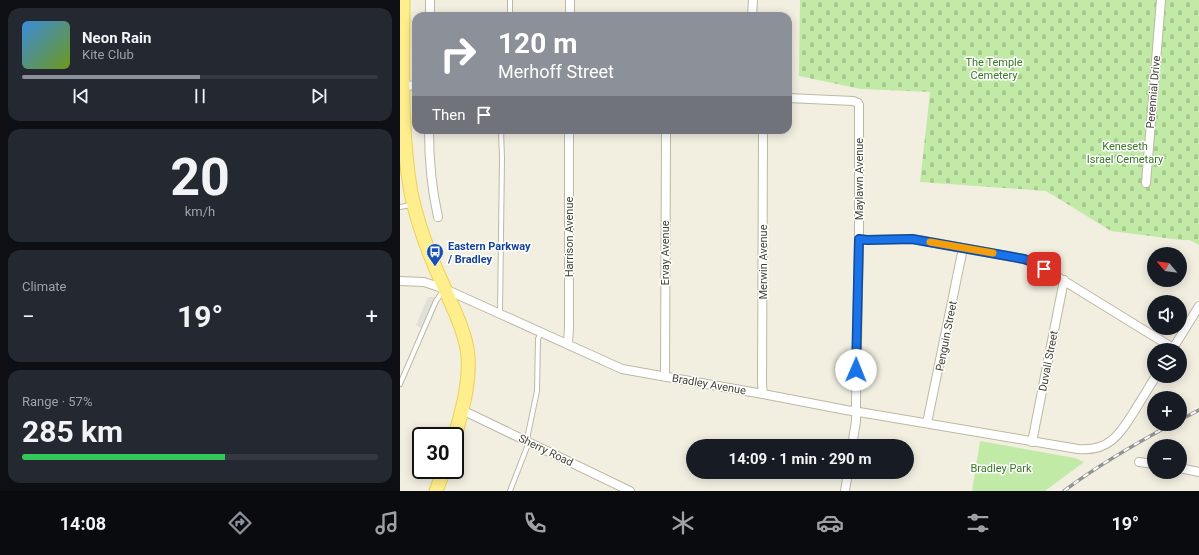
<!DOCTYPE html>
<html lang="en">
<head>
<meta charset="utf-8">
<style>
  :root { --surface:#171b24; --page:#242831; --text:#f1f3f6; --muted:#9ea1a6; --line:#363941; --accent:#8c9099 }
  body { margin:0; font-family:Roboto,sans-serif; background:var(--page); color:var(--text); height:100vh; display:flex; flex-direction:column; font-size:15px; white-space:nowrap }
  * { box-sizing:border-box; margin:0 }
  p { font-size:13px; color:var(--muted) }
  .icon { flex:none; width:22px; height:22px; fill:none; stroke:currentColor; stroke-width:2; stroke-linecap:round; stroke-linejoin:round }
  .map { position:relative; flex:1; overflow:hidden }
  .sheet { display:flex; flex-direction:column; gap:8px; padding:8px; background:#0d0f14; width:400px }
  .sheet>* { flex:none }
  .hud { position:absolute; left:12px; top:12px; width:380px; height:122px; border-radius:12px; box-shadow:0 2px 10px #0003; background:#8c9099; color:#fff; overflow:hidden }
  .needle { width:26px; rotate:299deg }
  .buttons { position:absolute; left:747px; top:247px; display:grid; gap:8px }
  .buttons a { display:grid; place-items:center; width:40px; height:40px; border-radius:50%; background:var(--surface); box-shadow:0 2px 10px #0003; font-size:20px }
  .speed { position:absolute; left:12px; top:427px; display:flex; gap:8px; font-size:20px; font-weight:700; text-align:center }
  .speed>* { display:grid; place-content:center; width:52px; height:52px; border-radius:50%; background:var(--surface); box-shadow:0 2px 10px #0003; line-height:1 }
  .speed .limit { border:2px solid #111; border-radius:6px; background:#fff; color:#111 }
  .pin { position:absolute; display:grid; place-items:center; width:34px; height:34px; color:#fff; margin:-17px; border-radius:8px; box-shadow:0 2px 6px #0006 }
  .me { position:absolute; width:44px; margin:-22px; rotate:1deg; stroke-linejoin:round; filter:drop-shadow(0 0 3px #0008) }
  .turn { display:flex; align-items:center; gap:14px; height:84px; padding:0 20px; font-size:18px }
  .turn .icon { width:52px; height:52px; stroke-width:2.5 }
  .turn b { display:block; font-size:28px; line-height:34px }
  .then { display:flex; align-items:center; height:38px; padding:0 20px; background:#0003; gap:8px; font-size:15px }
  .big { font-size:30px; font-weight:700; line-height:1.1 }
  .sheet .widget { flex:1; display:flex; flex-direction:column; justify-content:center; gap:6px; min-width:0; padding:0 14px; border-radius:12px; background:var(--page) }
  .sheet .dial { align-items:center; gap:0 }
  .dial b { font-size:52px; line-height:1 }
  .song { display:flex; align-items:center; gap:12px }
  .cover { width:48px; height:48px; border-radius:6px; background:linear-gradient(135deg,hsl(210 70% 55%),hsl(80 70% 35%)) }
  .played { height:4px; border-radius:2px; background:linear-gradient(90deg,var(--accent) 50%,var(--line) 50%) }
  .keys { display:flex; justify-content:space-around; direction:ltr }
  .heat { display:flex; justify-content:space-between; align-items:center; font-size:22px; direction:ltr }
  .charge { height:6px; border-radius:3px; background:linear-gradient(90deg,#34c759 57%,var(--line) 0) }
  .trip { position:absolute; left:286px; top:439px; width:228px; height:40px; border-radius:20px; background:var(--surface); box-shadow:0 2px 10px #0003; font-weight:700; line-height:40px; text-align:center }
  .dock { display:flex; height:64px; justify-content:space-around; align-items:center; background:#090b0e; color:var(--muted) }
  .dock .icon { width:28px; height:28px }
  .dock .on { color:var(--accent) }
  .dock b { font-size:18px; color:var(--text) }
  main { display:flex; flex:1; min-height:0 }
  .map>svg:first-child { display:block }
</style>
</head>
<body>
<main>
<section class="sheet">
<div class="widget">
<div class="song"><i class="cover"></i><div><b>Neon Rain</b><p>Kite Club</p></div></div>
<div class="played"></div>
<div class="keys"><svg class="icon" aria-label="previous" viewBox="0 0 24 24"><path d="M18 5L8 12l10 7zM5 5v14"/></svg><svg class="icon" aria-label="pause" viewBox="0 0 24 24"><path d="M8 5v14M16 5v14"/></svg><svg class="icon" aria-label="next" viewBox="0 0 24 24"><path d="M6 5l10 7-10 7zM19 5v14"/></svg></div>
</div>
<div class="widget dial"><b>20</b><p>km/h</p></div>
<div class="widget"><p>Climate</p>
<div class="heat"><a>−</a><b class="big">19°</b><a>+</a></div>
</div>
<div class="widget"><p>Range · 57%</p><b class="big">285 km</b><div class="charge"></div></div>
</section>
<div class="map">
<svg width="799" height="491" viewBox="0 0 799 491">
  <defs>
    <pattern id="cemetery-stones" width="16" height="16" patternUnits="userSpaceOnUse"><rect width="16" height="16" fill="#c2eaa7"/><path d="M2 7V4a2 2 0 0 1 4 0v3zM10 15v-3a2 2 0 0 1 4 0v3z" fill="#a8ca90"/></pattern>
  </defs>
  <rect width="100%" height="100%" fill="#f2efe1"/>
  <path fill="url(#cemetery-stones)" d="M400,0H799V245L790,240H781L711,231L646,191L520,182L530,92L461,89L399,76Z"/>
  <path fill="#c2eaa7" d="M580,441L675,458L684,462L645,491H572Z"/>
  <path fill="#e2e0db" d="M28,297H34L35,298L21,328L16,325Z"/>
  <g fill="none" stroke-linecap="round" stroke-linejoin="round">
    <defs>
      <path id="lane" d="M110,0V16
        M58,130L74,131
        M0,207L11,205
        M100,313L102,158L101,130
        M0,384L36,301L43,291
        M110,491L127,447L128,434L137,391L138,339L141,332"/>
      <path id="street" d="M30,16V0
        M170,16V0
        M352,16L353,0
        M3,85L16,86
        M388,98L453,101L458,103L459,105V239L456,400V421L452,446
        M29,130C29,161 31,186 38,217
        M746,183L761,0
        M459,239L467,240L513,239L624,259L635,263L773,348
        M0,281L24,282L45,289L222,369L363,394L446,410L465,413L678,449C709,452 720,434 735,410C742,399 749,387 756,376
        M168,344L169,327V130
        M772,350L799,306
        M265,377L266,130
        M363,394L362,384L363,130
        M62,410L230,491
        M527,423L563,248
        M632,442L664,280
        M739,462L754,464
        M780,468L799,472
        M445,491L448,472"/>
      <path id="primary" d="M3,0C3,64 0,130 11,193C18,226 30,257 44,287C53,308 66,333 68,356C70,384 62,410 55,436
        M36,491L44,470"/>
    </defs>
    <use href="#lane" stroke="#bdb8a4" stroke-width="6"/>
    <use href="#street" stroke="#bdb8a4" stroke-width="10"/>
    <use href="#primary" stroke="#ead257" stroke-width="15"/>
    <use href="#lane" stroke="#fff" stroke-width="4"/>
    <use href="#street" stroke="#fff" stroke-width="8"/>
    <use href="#primary" stroke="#ffee8d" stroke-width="13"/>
    <defs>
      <path id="rail" d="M780,420L799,410
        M664,491C698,465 735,444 772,424"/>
    </defs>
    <use href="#rail" stroke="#939393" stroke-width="3.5"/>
    <use href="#rail" stroke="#fff" stroke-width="2" stroke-dasharray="6" stroke-linecap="butt"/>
  </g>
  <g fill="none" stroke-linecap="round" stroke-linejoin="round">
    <defs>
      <path id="route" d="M456,370L459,239L467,240L512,239L624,259L635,263L644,269"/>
    </defs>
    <use href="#route" stroke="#114b97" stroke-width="10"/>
    <use href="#route" stroke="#1a73e8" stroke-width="7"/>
    <path stroke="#f59e0b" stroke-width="7" d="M530,242L593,253"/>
  </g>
  <defs>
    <symbol id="bus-pin" viewBox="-11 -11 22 30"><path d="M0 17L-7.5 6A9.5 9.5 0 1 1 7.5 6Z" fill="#1a4fb4" stroke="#fff"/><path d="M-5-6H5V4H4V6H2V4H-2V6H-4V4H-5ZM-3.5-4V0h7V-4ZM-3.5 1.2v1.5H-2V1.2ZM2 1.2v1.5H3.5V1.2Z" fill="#fff"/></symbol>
  </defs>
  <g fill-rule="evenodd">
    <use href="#bus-pin" x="25" y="242" width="20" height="27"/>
  </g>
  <g text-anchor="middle" stroke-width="3" stroke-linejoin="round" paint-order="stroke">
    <g font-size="11" fill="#377823" stroke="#fff">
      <text x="594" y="66">The Temple<tspan x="594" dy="13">Cemetery</tspan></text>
      <text x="725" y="150">Keneseth<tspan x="725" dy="13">Israel Cemetary</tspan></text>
      <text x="601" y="472">Bradley Park</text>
    </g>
    <g font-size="11" fill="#433f32" stroke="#fff">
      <text transform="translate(753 92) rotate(-85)" y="4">Perennial Drive</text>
      <text transform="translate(459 179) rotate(-90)" y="4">Maylawn Avenue</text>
      <text transform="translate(169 237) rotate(-90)" y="4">Harrison Avenue</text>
      <text transform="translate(265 253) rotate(-90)" y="4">Ervay Avenue</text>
      <text transform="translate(363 262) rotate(-90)" y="4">Merwin Avenue</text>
      <text transform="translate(546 336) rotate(-79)" y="4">Penguin Street</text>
      <text transform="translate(648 361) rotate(-79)" y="4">Duvall Street</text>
      <text transform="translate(309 384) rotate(10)" y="4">Bradley Avenue</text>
      <text transform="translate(146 450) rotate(26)" y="4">Sherry Road</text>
    </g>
    <g font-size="11" font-weight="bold" fill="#164399" stroke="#fff" text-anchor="start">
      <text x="48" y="250">Eastern Parkway<tspan x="48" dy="13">/ Bradley</tspan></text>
    </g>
  </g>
</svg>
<div class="buttons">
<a><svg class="needle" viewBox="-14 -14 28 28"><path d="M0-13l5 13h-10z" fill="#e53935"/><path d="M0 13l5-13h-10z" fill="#9ea1a6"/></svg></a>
<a><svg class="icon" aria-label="sound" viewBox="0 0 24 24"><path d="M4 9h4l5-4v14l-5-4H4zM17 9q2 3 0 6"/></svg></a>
<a><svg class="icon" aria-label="layers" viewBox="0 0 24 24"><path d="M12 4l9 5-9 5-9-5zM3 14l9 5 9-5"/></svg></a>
<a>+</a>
<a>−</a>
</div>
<div class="speed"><div class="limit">30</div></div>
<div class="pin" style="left:644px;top:269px;background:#d93025"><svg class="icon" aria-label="arrive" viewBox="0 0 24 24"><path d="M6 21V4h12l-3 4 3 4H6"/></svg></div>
<svg class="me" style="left:456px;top:370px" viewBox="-20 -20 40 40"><circle r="19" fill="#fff"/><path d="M0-13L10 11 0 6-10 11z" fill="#1a73e8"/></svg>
<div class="trip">14:09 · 1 min · 290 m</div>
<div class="hud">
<div class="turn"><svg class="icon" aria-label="right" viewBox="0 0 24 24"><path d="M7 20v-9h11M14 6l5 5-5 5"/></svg><div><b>120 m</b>Merhoff Street</div></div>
<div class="then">Then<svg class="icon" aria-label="arrive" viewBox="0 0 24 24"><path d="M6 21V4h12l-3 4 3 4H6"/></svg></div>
</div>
</div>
</main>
<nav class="dock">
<b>14:08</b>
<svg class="icon on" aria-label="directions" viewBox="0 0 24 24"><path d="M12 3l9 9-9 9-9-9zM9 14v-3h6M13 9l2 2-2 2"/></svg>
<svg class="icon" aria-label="music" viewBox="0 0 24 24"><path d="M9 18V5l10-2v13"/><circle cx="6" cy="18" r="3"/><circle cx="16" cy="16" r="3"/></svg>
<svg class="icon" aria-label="phone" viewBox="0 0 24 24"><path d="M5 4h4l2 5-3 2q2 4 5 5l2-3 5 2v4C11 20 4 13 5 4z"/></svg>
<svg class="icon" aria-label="climate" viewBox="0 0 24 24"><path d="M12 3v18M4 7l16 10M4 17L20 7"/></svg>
<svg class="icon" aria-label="car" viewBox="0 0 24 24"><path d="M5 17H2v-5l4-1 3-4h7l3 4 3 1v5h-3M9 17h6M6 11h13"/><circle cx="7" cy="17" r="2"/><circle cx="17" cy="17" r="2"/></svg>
<svg class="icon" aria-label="filters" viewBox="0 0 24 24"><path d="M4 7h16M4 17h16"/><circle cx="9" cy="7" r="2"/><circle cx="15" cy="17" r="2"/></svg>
<b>19°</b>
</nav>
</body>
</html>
